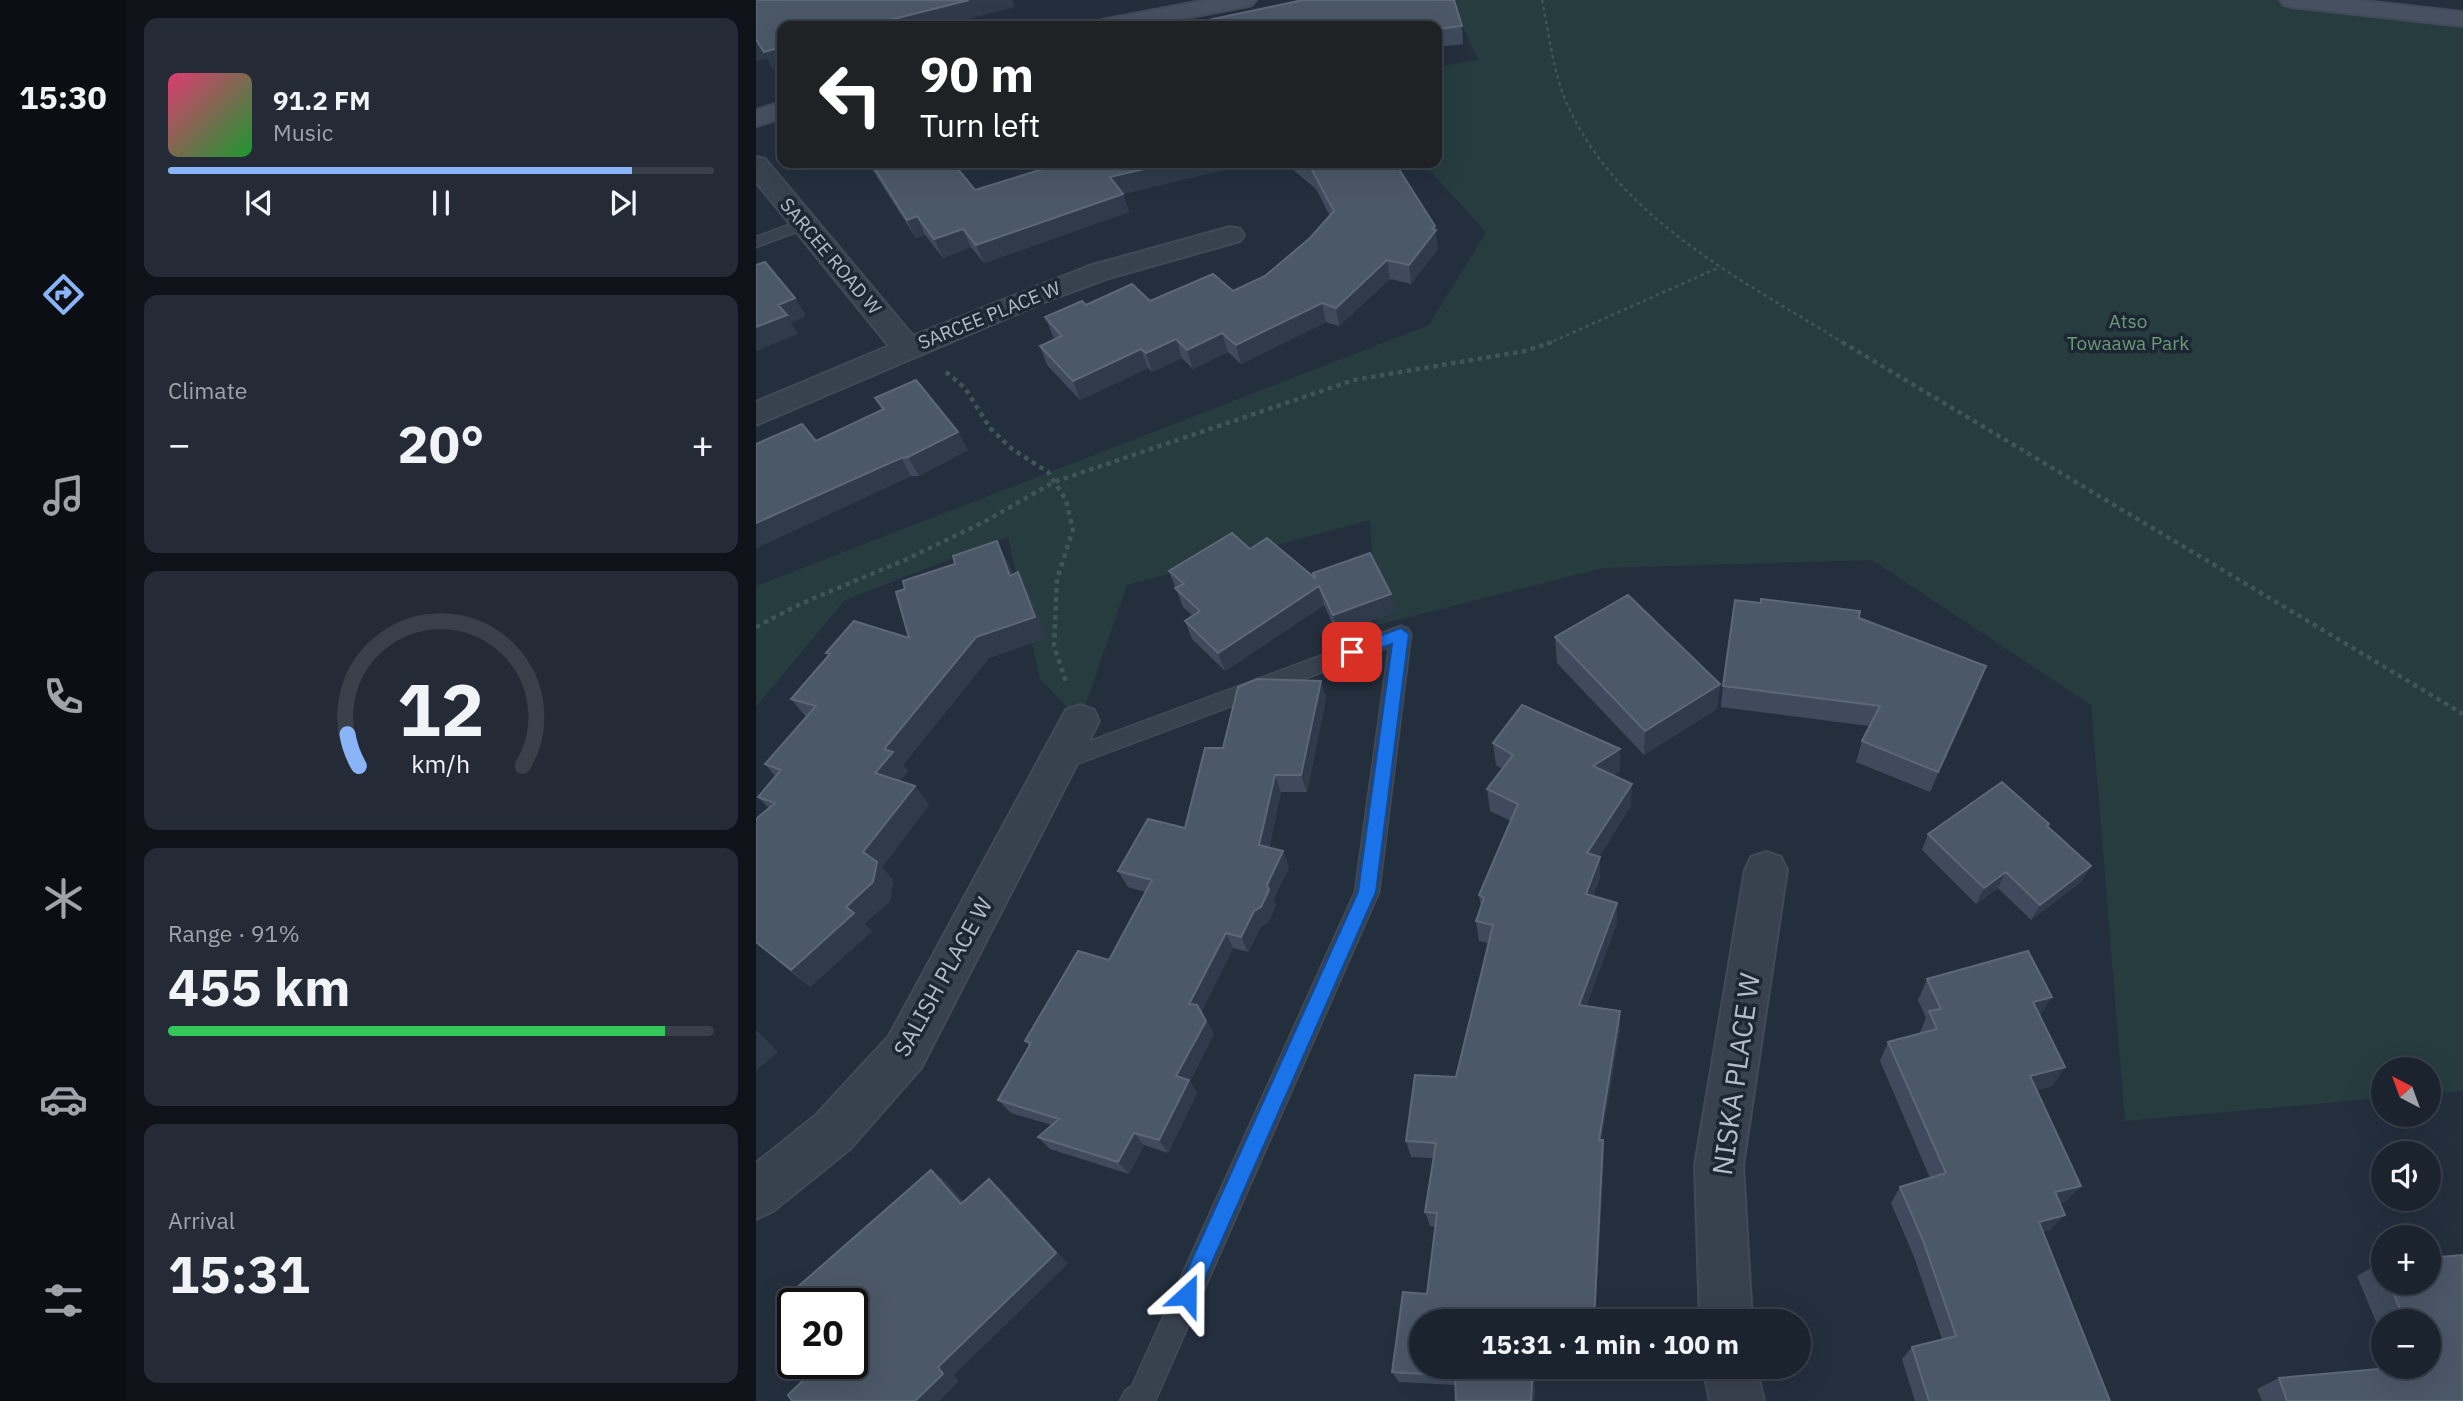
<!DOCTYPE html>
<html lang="en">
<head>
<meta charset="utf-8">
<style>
  :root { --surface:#1b232e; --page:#242b36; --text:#f1f3f6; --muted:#a0a4aa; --line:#39404a; --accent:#8ab4f8 }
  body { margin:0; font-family:"IBM Plex Sans",sans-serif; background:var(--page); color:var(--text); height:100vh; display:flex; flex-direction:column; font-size:26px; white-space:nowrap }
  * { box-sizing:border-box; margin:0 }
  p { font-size:23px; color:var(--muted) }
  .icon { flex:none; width:38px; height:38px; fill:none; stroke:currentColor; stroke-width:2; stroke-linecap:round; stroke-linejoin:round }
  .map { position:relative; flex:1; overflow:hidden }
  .details { display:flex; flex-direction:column; gap:18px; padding:18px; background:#0f1319; width:630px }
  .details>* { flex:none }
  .guide { position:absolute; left:21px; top:21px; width:665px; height:147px; border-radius:14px; box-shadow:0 7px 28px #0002,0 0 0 2px var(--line); background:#202124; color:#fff; overflow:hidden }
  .needle { width:46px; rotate:319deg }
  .controls { position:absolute; left:1615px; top:1057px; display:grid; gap:14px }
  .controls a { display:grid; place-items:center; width:70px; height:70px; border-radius:50%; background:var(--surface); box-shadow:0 7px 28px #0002,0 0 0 2px var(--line); font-size:35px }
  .speed { position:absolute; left:21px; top:1288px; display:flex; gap:14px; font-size:35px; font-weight:700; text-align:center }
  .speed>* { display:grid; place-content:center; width:91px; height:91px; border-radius:50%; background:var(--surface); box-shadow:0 7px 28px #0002,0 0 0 2px var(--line); line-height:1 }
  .speed .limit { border:4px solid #111; border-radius:10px; background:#fff; color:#111 }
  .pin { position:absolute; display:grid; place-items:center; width:60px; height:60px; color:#fff; margin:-30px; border-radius:14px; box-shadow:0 4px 10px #0006 }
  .me { position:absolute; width:77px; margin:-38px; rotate:24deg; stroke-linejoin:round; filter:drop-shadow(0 0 5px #0008) }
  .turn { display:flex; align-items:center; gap:24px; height:147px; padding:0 28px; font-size:32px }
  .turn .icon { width:91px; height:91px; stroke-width:2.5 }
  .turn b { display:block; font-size:49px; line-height:60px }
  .big { font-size:52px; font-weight:700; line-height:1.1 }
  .details .widget { flex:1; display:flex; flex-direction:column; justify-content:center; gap:10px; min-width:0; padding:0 24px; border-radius:14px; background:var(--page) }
  .details .dial { align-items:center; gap:0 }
  .dial svg { height:182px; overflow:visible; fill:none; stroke:var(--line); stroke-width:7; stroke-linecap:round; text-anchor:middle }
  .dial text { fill:var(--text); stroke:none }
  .song { display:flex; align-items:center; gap:21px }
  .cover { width:84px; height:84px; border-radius:10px; background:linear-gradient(135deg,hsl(340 70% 55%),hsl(130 70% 35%)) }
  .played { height:7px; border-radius:4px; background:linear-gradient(90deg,var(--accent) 85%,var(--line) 85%) }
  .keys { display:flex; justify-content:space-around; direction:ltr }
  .heat { display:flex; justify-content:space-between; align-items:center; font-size:38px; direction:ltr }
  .charge { height:10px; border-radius:5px; background:linear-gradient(90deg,#34c759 91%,var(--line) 0) }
  .trip { position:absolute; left:653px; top:1309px; width:402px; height:70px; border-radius:35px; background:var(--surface); box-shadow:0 7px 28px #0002,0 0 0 2px var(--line); font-weight:700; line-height:70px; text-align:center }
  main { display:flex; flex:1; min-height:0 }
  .dock { display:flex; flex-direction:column; width:126px; justify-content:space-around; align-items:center; background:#0b0e12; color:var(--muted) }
  .dock .icon { width:49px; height:49px }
  .dock .active { color:var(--accent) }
  .dock b { font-size:32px; color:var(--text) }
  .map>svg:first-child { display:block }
</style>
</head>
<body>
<main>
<nav class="dock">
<b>15:30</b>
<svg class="icon active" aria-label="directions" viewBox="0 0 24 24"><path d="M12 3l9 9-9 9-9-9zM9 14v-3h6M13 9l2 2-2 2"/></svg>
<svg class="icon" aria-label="music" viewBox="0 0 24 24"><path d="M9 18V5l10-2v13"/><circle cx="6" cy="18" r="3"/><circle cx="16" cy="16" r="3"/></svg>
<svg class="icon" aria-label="phone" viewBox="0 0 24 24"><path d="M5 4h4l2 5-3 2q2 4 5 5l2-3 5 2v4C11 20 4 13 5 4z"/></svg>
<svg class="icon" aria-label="climate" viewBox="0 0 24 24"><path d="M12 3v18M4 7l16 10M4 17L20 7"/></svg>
<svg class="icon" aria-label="car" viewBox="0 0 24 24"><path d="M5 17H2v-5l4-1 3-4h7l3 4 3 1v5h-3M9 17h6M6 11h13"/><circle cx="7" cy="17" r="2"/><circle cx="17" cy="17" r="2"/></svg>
<svg class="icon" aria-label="filters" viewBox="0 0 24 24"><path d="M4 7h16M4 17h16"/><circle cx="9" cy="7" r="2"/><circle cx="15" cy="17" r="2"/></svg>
</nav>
<section class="details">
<div class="widget">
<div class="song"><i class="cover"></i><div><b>91.2 FM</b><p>Music</p></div></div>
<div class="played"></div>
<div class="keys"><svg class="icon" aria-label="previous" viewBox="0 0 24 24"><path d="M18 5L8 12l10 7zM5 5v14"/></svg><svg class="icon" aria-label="pause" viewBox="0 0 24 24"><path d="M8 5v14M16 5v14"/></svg><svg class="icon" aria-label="next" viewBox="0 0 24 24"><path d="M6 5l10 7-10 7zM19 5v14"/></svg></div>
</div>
<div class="widget"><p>Climate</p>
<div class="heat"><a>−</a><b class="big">20°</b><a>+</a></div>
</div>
<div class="widget dial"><svg viewBox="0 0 100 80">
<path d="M14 69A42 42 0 1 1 86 69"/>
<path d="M14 69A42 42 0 0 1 9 55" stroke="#8ab4f8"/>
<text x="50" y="56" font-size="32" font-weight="700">12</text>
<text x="50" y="72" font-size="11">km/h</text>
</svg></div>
<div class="widget"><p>Range · 91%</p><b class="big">455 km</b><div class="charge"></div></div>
<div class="widget"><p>Arrival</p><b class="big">15:31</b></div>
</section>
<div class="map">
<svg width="1707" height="1401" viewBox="0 0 1707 1401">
  <rect width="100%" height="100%" fill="#242f3e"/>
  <path fill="#263c3f" d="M695,0H1535L1707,19V1091L1673,1094V1069H1628L1627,1098L1369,1121L1335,705L1116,560L847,568L621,625L614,520L371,585L324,721L284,679L252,537L89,600L0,707V586L673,325L730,232L667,163H681V67L722,60Z"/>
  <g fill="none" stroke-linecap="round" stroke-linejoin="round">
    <defs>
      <path id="lane" d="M49,219L54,221L57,224L54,227L0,247V237Z
        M645,626L652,629L655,634L623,892L399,1401H364L369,1391L376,1386L599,892L633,647L302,771L294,768L291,762L294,756Z"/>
      <path id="street" d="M0,157L9,159L157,336L333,266L474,227L484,229L488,235L484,241L353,278L286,303L0,425V402L133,346L0,182Z
        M324,705L338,710L343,721L165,1068L94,1149L17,1211L0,1219V1163L60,1115L133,1036L310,710Z
        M1010,852L1025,857L1031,870L987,1165L996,1321H944L939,1165L989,870L995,857Z
        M947,1367H1000L1008,1401H954Z"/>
      <path id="secondary" d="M451,0H500L496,5L488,7L387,26H339L343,21L351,19Z
        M1524,0H1599L1707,12V26L1536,7L1528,5Z
        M26,102V118L0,126V110Z"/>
    </defs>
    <use href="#lane" stroke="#414a57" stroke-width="3"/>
    <use href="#street" stroke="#414a57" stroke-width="4"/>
    <use href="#secondary" stroke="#414a57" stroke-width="4"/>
    <path stroke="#3f5557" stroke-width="2.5" stroke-dasharray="3.5 3.5" stroke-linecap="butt" d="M786,0C793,34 797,72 811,104C863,220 987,280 1089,344
      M791,344L964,267"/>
    <path stroke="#3f5557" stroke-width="4.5" stroke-dasharray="4.5 4.5" stroke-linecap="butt" d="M1086,342L1707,714
      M190,372L209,388L234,428L256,449L292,472L310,500L317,530L301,579L298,646L311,685
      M0,627L44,604L149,560L228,522L298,482L598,380L769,351L796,342"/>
    <use href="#lane" fill="#38414e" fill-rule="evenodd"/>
    <use href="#street" fill="#38414e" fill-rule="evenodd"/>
    <use href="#secondary" fill="#465061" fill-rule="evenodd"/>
  </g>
  <path fill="#3f4b5c" d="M681,26H706L707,44L681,47Z
    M112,163H197L219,190L292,168L289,163H498L495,169H471L367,194L373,212L228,263L215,247L187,258L169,235L160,238Z
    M529,163H639L679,226L682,249L655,284L634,279L583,326L570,322L485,364L472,352L437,369L426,358L396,372L392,368L324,400L291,365L284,346L299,339L297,336L289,317L330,305L394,301L477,291L509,276L554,238L574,216L560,189Z
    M119,398L212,450L163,476H155L0,548V444L60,441L126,410Z
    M494,549L558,578L557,573L639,612L581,633L568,605L469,671L436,639L429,621L437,616L427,607L413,571Z
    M252,563L257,575L274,594L290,638L233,658L147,765L152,771L144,781L159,786L173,805L126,867L137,880L134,901L108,924L116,931L54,987L0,943V819L13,808L2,797L20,777L9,764L50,717L35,699L73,656L70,653L153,638Z
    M1103,618L1222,688L1174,792L1100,762L1106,741L1113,726L965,707L967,686Z
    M799,637L964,684L961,709L888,755L801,663Z
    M570,698L551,792H525L513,848L527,851L533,867L517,900L520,905L512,923L505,926L492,952L477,948L445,1012L458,1034L434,1081L441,1093L412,1153L388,1145L373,1174L294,1149L282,1137L296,1125L255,1113L242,1100L273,1046L269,1041L353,960L389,892L372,887L362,871L429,828L467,748Z
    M737,743L864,771L857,775L875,806L843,857H844V878L837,896L861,903V923L830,1006L864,1029L845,1140H847L848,1156L665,1321V1367H780L778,1401H700L699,1385L643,1382L636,1372L671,1294L680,1227L674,1226L669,1212L678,1158L655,1157L650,1141L700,1077L732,943L723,941L720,921L725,907L723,895L755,821L734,811L731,789L746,769L740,765Z
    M1292,827L1335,866L1325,882L1275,920L1242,888L1220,904L1166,850L1172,834Z
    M1171,979L1284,1016L1309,1067L1296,1086L1281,1090L1325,1186L1309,1202L1304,1203L1294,1230L1287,1232L1354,1401H1159L1146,1359L1156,1347L1186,1339L1158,1257L1135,1203L1144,1187L1174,1178L1124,1061L1132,1042L1165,1033L1164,1032L1170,1018L1162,1000Z
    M1625,1262H1628V1283H1673L1707,1401H1506L1501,1389L1523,1378L1638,1367H1673V1321H1628V1341L1601,1276Z"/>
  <path fill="#2f3b4b" d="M213,0H256L259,7L186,26H110Z
    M0,41H1L11,59L0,61Z
    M26,47V68L17,70L8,52Z
    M414,163H469L471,169L367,194L373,212L228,263L220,245L354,177Z
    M161,216L169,235L160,238L151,220Z
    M679,226L682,249L655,284L653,265Z
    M207,229L215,247L187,258L178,239Z
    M631,260L634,279L583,326L580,308Z
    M39,298L50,316L35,323L42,334L0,351V327L22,305Z
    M566,303L570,322L485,364L480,345Z
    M466,333L472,352L437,369L431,350Z
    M420,339L426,358L396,372L390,353Z
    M385,349L392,368L324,400L317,381Z
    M202,432L212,450L163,476L152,457Z
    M145,458L155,476L0,548V523Z
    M241,541L252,563L265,597L254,576Z
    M262,572L274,594L290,638L233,658L147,765L152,771L134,793L119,773L128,749Z
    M563,586L568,605L469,671L462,653Z
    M635,594L639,612L581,633L577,615Z
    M1230,666L1222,688L1174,792L1182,772Z
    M565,681L570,698L551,792L545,775Z
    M964,684L961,709L888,755L889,731Z
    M864,749V771L837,788V766Z
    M519,775L525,792L510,861L503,845Z
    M876,784L875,806L832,874L831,853Z
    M159,786L173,805L126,867L137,880L134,901L108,924L116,931L54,987L35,970L90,907L107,852Z
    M527,851L533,867L517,900L520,905L512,923L505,926L492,952L485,937Z
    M844,857V878L830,914V894Z
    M1335,866L1325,882L1275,920L1284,905Z
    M1250,872L1242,888L1220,904L1228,888Z
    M861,903V923L824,1024L823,1005Z
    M470,933L477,948L442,1018L433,1004Z
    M1296,997L1283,1017L1277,1002Z
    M864,1011V1029L843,1155V1140Z
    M450,1021L458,1034L434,1081L441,1093L412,1153L403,1140L420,1076Z
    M0,1030L22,1052L0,1071Z
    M1309,1067L1296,1086L1262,1095L1274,1076Z
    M378,1133L388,1145L373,1174L362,1162Z
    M847,1140L848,1156L839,1321H838Z
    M175,1170L190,1181L219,1215L205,1204Z
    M233,1179L247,1191L312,1264L198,1375L203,1381L183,1401H159L182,1367Z
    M1325,1186L1309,1202L1285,1208L1299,1192Z
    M1309,1215L1294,1230L1269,1238L1283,1222Z
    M777,1367H780L778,1401H775Z"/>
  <path fill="#4b5868" stroke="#5c6777" stroke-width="2" d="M0,0H213L110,26H26V47L8,52L1,41H0Z
    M547,0H698L706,26L681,29V26H424Z
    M115,163H197L219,190L297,166L295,163H414L354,177L367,194L220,245L207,229L178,239L161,216L151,220Z
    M547,163H639L679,226L676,229L680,230L653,265L631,260L580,308L566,303L480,345L466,333L431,350L420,339L390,353L385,349L317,381L284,346L306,336L289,317L326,301L330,305L376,284L394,301L457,274L477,291L509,276L554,238L578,211L556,170Z
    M9,262L39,298L22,305L31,315L0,327V265Z
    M160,380L202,432L152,457L145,458L0,523V444L46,424L60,441L128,409L119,398Z
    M476,533L494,549L511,538L560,579L557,573L614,553L635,594L577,615L563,586L462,653L429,621L444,611L419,588L428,584L413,571Z
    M241,541L254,576L262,572L279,617L220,637L128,749L137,752L119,773L159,786L107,852L121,862L117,882L90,907L98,913L35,970L0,942V819L19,803L2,797L25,770L9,764L60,706L35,699L74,654L70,653L98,621L153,638L140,592L149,589L147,581L199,564L197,556Z
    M872,595L964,684L889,731L799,637Z
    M1005,599L1104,611L1103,618L1230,666L1182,772L1106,741L1124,706L967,686L979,600L1005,603Z
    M501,679L565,681L545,775H519L503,845L527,851L511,885L513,890L505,907L498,911L485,937L470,933L433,1004L441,1005L450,1021L420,1076L433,1080L403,1140L378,1133L362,1162L282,1137L303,1119L242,1100L275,1043L269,1041L322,951L353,960L396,880L362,871L392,819L429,828L449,748H467L482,687Z
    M766,705L864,749L837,766L876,784L831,853L844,857L830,894L861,903L823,1005L864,1011L843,1140H847L838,1321H665V1367H777L775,1401H700L699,1376L636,1372L647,1292L671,1294L681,1213L669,1212L680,1143L650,1141L659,1075L700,1077L737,925L720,921L728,898L723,895L762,804L731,789L757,755L737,743Z
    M1246,782L1293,824L1291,826L1335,866L1284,905L1250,872L1228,888L1172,834Z
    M1272,951L1296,997L1277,1002L1309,1067L1274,1076L1325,1186L1299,1192L1309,1215L1283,1222L1354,1401H1173L1156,1347L1200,1336L1168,1243L1144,1187L1190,1173L1132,1042L1181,1029L1173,1011L1185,1009L1171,979Z
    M175,1170L205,1204L233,1179L300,1253L182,1367L187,1374L159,1401H36L32,1395L58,1370L54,1363H96V1304H37V1333L21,1305Z
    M1707,1255V1401H1531L1523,1378L1645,1367H1673V1321H1649L1633,1283H1673V1258Z"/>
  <path fill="#1a73e8" stroke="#114b97" stroke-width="2" d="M645,628L653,634L620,892L438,1303L431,1306L423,1303L420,1295L602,892L636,644L596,658L588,652L590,648Z"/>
  <g text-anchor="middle" stroke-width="7" stroke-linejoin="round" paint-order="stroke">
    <g font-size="19" fill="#b4bcc9" stroke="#1d2633">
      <text transform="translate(75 256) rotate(50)" y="7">SARCEE ROAD W</text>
      <text transform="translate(233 315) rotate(-22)" y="7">SARCEE PLACE W</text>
    </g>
    <g font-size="19" fill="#6b9a76" stroke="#1d2633">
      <text x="1372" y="328">Atso<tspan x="1372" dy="22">Towaawa Park</tspan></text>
    </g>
    <g font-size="23" fill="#b4bcc9" stroke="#1d2633">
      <text transform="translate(187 977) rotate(-61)" y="8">SALISH PLACE W</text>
    </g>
    <g font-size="28" fill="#b4bcc9" stroke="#1d2633">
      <text transform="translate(980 1074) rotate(-82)" y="10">NISKA PLACE W</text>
    </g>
  </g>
</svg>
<div class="controls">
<a><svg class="needle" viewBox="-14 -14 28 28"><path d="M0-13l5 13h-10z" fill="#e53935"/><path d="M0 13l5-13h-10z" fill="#a0a4aa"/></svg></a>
<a><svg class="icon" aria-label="sound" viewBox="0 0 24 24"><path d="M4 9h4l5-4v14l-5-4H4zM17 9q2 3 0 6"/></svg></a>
<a>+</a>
<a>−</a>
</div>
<div class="speed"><div class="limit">20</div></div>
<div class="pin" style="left:596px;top:652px;background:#d93025"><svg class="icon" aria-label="arrive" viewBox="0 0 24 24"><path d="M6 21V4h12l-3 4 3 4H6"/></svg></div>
<svg class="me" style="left:431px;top:1295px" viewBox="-20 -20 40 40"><path d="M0-17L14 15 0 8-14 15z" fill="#1a73e8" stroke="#fff" stroke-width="4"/></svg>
<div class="trip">15:31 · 1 min · 100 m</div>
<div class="guide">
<div class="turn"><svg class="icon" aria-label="left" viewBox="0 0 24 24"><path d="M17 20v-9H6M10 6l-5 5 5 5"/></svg><div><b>90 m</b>Turn left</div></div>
</div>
</div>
</main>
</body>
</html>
